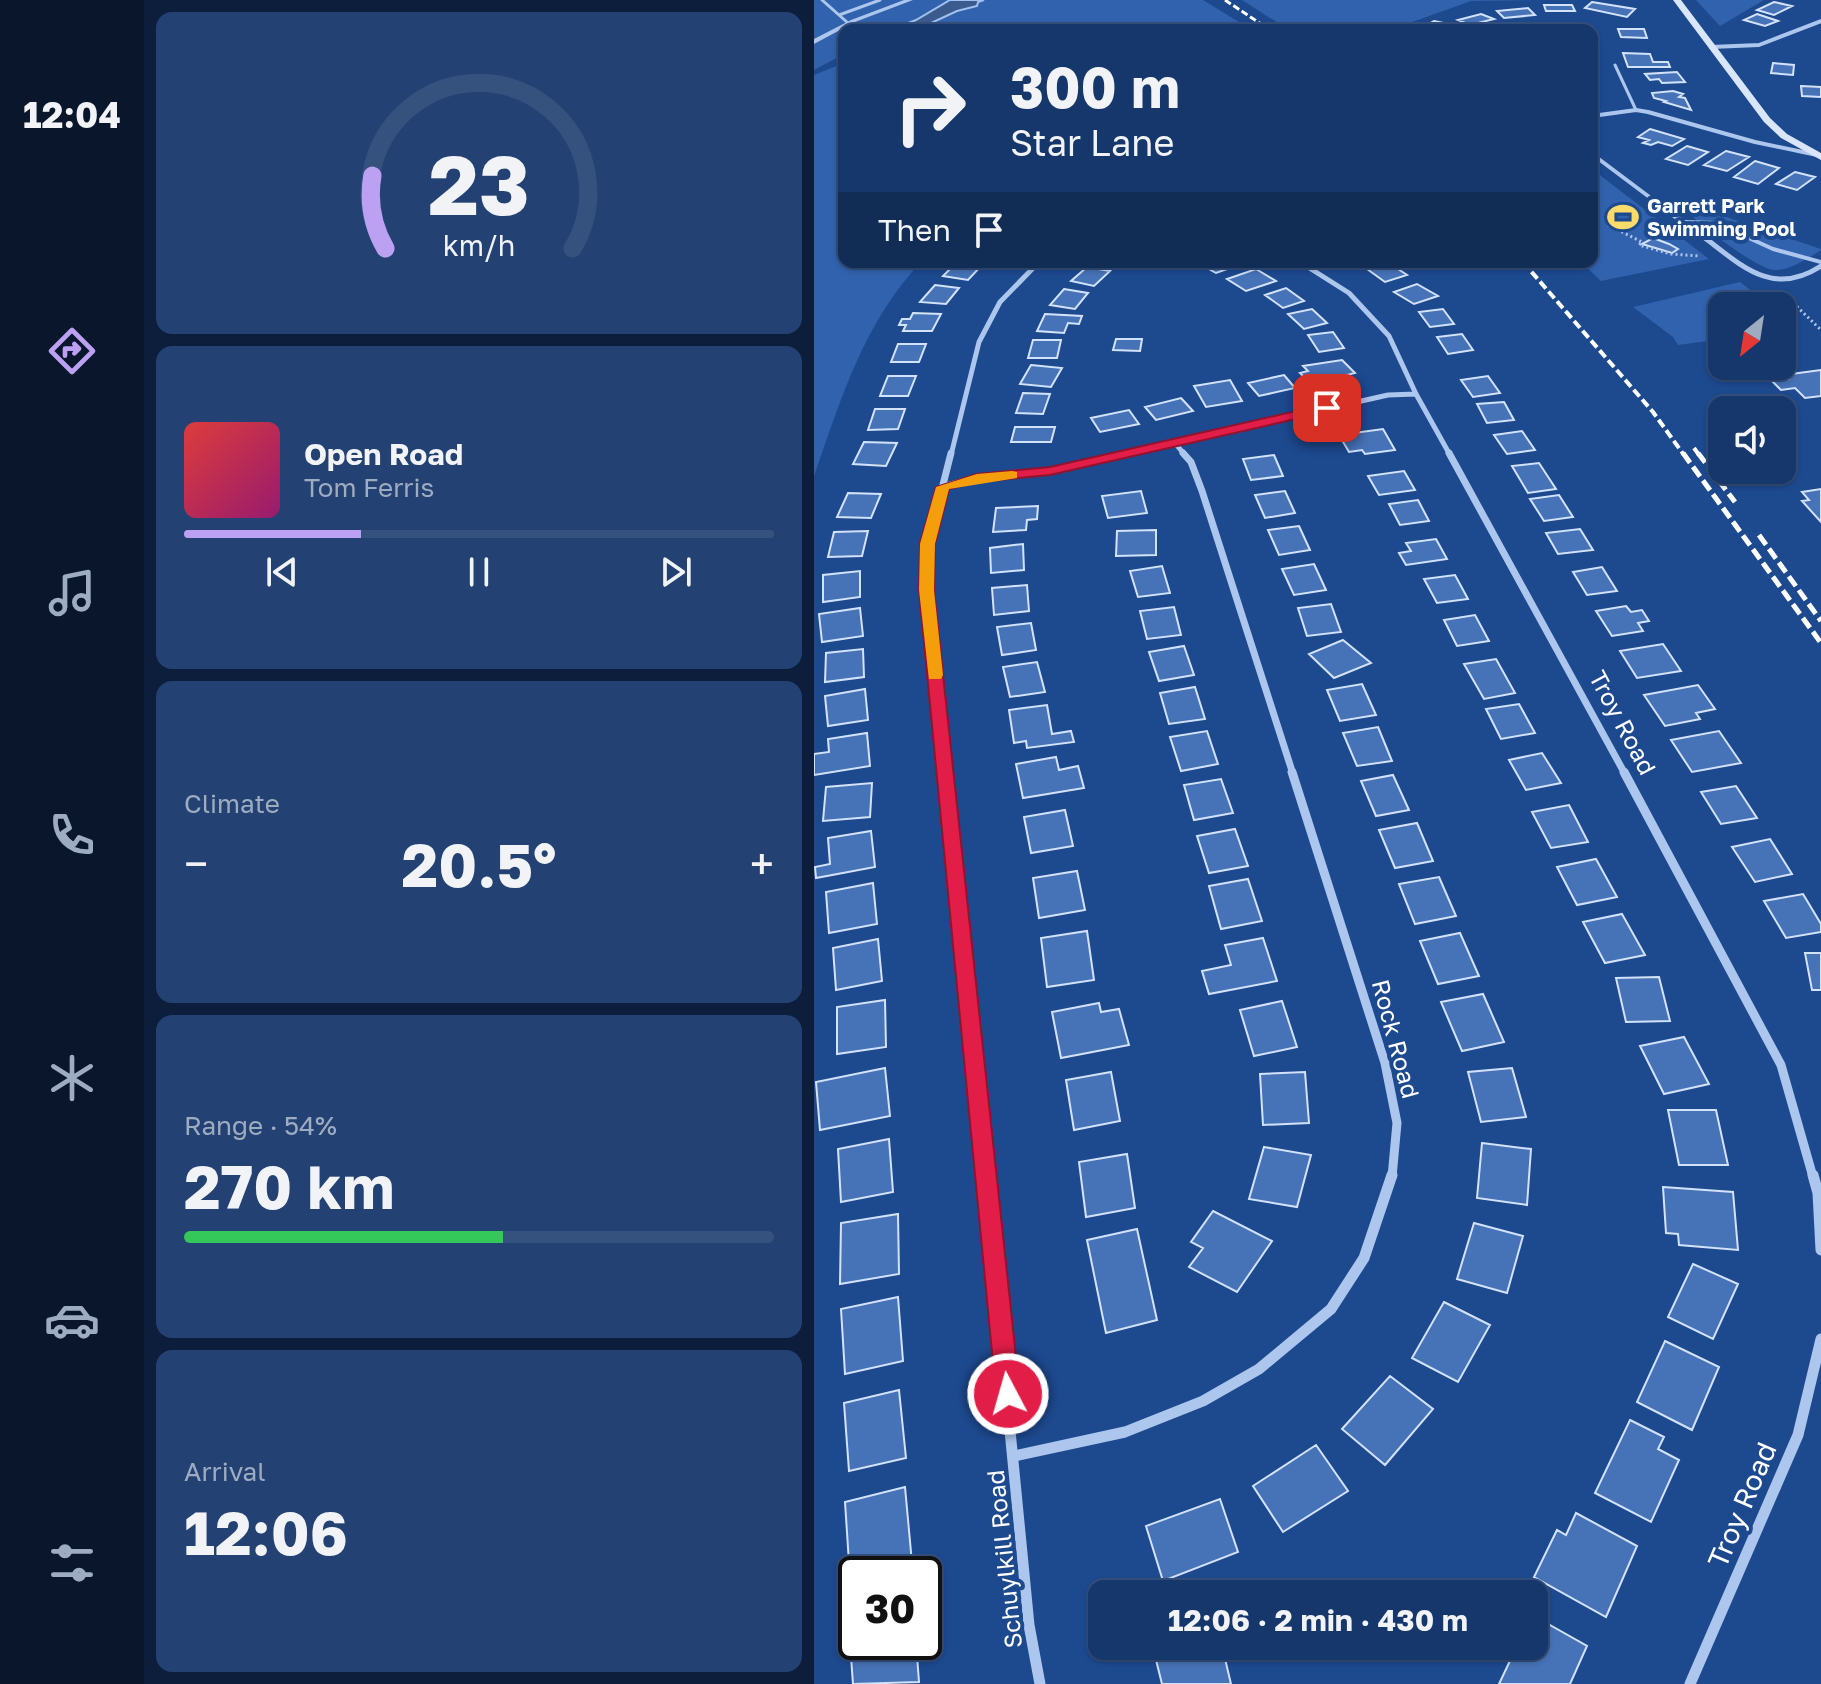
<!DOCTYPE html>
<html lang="en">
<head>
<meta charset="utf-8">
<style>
  :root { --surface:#16376b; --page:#234273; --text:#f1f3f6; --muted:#9eacc1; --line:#35517e; --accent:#bca0f2 }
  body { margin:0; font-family:"Golos Text",sans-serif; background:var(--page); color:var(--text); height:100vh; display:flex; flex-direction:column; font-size:30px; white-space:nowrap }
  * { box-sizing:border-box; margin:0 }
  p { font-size:26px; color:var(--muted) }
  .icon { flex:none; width:44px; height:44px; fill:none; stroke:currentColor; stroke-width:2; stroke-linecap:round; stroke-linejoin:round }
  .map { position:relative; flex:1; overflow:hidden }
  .drawer { display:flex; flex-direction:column; gap:12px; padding:12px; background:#0c1e3b; width:670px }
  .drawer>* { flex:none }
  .top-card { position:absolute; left:24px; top:24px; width:760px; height:244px; border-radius:16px; box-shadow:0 2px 6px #0004,0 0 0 2px var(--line); background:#16376b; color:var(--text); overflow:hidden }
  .needle { width:52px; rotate:210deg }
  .buttons { position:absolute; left:894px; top:292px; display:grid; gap:16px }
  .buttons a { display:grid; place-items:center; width:88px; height:88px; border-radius:16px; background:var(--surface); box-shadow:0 2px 6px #0004,0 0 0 2px var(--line); font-size:40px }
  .speed { position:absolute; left:24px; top:1556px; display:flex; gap:16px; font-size:40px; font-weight:700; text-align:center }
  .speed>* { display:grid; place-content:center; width:104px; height:104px; border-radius:50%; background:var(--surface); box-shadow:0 2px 6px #0004,0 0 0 2px var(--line); line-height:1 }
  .speed .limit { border:4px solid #111; border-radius:12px; background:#fff; color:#111 }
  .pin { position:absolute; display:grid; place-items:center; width:68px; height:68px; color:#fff; margin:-34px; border-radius:16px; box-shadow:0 4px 12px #0006 }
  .me { position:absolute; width:88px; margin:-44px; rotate:354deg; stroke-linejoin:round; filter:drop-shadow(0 0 6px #0008) }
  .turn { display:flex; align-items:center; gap:28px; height:168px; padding:0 40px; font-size:36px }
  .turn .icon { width:104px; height:104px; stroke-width:2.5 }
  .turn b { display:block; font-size:56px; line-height:68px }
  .then { display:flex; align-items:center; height:76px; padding:0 40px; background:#0003; gap:16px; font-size:30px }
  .big { font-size:60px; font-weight:700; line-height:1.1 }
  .drawer .card { flex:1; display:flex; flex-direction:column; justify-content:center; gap:12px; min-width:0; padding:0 28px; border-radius:16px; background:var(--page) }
  .drawer .dial { align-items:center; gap:0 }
  .dial svg { height:208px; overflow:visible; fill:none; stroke:var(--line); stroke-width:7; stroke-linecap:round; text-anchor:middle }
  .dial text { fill:var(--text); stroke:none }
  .song { display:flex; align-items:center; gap:24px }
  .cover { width:96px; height:96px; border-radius:12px; background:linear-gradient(135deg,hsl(0 70% 55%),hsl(320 70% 35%)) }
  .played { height:8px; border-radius:4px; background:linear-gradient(90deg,var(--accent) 30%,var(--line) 30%) }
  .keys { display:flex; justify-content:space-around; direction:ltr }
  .heat { display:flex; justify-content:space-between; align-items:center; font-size:44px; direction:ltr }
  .charge { height:12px; border-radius:6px; background:linear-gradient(90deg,#34c759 54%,var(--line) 0) }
  .trip { position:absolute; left:274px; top:1580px; width:460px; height:80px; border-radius:16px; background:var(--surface); box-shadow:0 2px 6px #0004,0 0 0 2px var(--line); font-weight:700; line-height:80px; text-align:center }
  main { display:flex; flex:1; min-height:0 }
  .tab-bar { display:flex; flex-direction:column; width:144px; justify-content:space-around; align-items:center; background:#09162b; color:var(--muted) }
  .tab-bar .icon { width:56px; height:56px }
  .tab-bar .current { color:var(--accent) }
  .tab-bar b { font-size:36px; color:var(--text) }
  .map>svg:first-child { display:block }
</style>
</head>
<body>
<main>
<nav class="tab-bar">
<b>12:04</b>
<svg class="icon current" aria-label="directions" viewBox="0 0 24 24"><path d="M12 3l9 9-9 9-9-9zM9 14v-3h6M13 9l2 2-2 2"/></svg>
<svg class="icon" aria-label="music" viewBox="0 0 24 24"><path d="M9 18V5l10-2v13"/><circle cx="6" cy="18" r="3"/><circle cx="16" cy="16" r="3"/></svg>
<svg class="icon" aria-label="phone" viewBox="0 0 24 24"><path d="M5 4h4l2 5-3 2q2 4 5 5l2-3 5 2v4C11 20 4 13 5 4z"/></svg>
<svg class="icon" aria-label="climate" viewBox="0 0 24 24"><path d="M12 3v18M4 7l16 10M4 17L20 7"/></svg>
<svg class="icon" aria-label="car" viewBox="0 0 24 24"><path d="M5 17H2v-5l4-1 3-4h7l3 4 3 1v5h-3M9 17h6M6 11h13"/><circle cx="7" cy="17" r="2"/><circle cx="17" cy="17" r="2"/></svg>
<svg class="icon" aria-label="filters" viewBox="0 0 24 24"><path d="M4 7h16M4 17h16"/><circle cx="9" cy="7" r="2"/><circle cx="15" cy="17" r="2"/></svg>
</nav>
<section class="drawer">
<div class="card dial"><svg viewBox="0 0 100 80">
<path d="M14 69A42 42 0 1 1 86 69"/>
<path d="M14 69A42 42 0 0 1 9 41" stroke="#bca0f2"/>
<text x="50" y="56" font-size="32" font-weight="700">23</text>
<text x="50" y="72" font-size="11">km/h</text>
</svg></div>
<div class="card">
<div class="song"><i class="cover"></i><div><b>Open Road</b><p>Tom Ferris</p></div></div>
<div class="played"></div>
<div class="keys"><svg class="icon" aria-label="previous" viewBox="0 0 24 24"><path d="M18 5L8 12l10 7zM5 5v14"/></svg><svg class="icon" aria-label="pause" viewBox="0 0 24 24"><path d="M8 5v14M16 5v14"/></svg><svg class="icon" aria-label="next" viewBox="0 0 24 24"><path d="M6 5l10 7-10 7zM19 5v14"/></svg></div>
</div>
<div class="card"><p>Climate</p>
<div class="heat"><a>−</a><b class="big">20.5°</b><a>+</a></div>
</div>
<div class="card"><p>Range · 54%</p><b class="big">270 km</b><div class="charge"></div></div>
<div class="card"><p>Arrival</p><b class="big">12:06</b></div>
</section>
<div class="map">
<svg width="1007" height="1684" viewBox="0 0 1007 1684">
  <rect width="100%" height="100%" fill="#1d498f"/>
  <path fill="#3162ad" d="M0,0H136L102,20L76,30H30V54L0,70Z
    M170,0H389L438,30H327L317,27L308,30H102L143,11L163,6V2Z
    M428,0H723L657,1L576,30H475Z
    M882,0H950L906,26Z
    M30,63V262H107C50,322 27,399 0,476V75Z
    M778,169L895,259L787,281L767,262H778Z
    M889,209L1007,249V250C994,258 976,271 960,270C942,268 887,226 874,212Z
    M926,282L957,306H908V339L864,345L859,337L819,307Z"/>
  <path fill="#3b5a8e" stroke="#a0c0ef" stroke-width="2" d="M136,0H170L164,2L163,6L143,11L102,30H76L102,20Z"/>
  <path fill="#4672b7" stroke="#d2e2fa" stroke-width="2" d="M778,2L821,9L813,17L771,8Z
    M960,2L978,6L960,15L943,10Z
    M730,5H758L761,11H732Z
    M714,8L721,15L690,18L683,11Z
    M667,14L680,19L656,25L644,20Z
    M943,14L964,21L951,26L930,20Z
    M620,21L644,26L638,30H604Z
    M804,29H830L833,38L807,37Z
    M809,53L836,54L839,62H854L856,67H814Z
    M959,63L980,65L979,75L957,73Z
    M863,72L871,82L848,83L845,79L836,80L831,74Z
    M987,86L1007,87V97L988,96Z
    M859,91L869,94L865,97L871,98L877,110L850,102L852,101L840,98L838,93Z
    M836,129L870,139L858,146L844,142L837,145L829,143L835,140L824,137Z
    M873,146L894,152L874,165L852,159Z
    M912,151L935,157L913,171L890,165Z
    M941,161L965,168L944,184L920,177Z
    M981,172L1001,177L983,190L962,184Z
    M839,238L855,244L864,249L858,253L828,244Z
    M143,262H147L168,265L154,280L129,276Z
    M386,262H429L430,263L402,273L384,263Z
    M575,263L593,275L571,282L553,269Z
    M273,267L296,271L280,286L257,281Z
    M442,269L462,281L432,291L413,279Z
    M603,284L624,296L600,304L580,292Z
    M121,285L145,288L132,304L106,302Z
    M472,288L490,301L469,308L451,295Z
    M250,289L274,293L261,309L236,305Z
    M498,309L513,323L490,329L474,314Z
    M629,309L640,324L616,327L605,312Z
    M99,313L127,314L118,331H89L92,325H85L88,319H96Z
    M231,314L268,316L265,324L254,323L250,333L223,331Z
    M519,332L530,348L505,352L494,335Z
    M648,334L659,350L634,354L623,337Z
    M302,339H328L326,351L299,350Z
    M219,340H247L243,358H214Z
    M84,344H112L105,362H77Z
    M528,360L541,373L497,384L486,373L494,371L489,366Z
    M217,365L248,368L237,387L206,384Z
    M1007,370V396L991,398L981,388L967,390L958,381L974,379L970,375Z
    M470,375L481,388L445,396L434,383Z
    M74,376H102L94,396H66Z
    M674,376L686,393L659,397L647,380Z
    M416,380L428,401L392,407L380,386Z
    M209,393L236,394L229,414L202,413Z
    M367,398L379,411L342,420L331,407Z
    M690,402L700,420L673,423L663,404Z
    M61,409H91L84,429L54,430Z
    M315,410L325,424L286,432L277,418Z
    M201,427H241L237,442H197Z
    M569,429L581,450L551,454L548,450L535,452L525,435Z
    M708,431L721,450L693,454L680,435Z
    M50,442L83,443L72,466L39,464Z
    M460,455L469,476L437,480L429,459Z
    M725,463L742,489L714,493L698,466Z
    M590,471L601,490L565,495L554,476Z
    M1007,489V522L988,501L995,500L988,492Z
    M327,491L333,513L294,518L288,496Z
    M471,491L481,513L451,518L441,495Z
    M34,493L67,494L57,518L23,517Z
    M745,495L759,517L730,521L716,499Z
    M604,500L615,521L586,525L575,504Z
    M224,506L223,519L213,520L212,530L179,532L182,508Z
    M485,526L496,550L465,555L454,530Z
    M766,529L779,550L744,554L732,533Z
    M342,530V555L302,556L303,531Z
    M54,531L48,556L14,557L20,532Z
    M622,539L633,559L592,565L585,553L597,551L592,543Z
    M209,544L210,570L177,573L176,548Z
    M500,564L512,590L480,595L468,569Z
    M348,566L356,593L324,597L316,571Z
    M788,567L803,591L773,595L759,572Z
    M46,571V597L9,602V575Z
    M641,575L654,599L623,603L610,579Z
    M213,585L215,611L180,615L178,588Z
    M517,604L527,632L493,636L484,608Z
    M812,606L817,612L828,610L835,621L824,623L829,631L798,636L782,611Z
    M360,607L367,635L333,639L326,611Z
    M46,608L49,636L8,642L5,614Z
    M661,615L675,641L643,646L630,620Z
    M217,623L222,650L188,655L183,627Z
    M529,640L557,663L520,678L495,654Z
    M849,644L867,671L823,678L806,651Z
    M370,646L380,675L345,681L335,652Z
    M49,649L50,677L11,682L12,653Z
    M682,659L701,693L670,699L650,664Z
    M223,662L231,692L196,697L189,667Z
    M548,684L562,715L526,721L513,690Z
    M884,685L901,709L882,713L886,719L851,726L830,695Z
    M381,687L391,719L355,724L346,693Z
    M51,689L54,720L14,726L11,696Z
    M705,704L721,733L687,739L672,709Z
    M233,705L238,734L257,731L260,742L213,748L212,741L200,743L195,710Z
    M564,727L578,761L543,766L529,733Z
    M393,731L404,764L367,771L356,737Z
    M905,731L927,763L878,772L857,740Z
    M53,733L56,766L0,775V754L15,752L14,739Z
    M728,753L747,783L712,790L695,760Z
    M242,757L245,770L264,766L270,788L209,798L202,764Z
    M579,775L595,810L562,816L547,781Z
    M407,779L419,813L380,820L370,785Z
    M58,783L56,817L9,821L12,787Z
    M922,786L943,818L907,824L887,792Z
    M755,805L774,842L737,848L718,812Z
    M251,810L259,846L217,853L210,817Z
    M603,823L619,861L581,868L565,830Z
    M421,829L434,866L395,873L383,836Z
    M57,831L61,867L2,878L1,867L16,864L14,838Z
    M956,839L978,874L941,882L918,847Z
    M782,859L803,897L763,905L743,867Z
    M263,871L271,910L225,918L219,878Z
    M625,877L642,916L601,924L585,884Z
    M434,879L448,921L407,929L395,886Z
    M59,883L63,924L15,933L12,892Z
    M989,894L1007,924V932L972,938L950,901Z
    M808,914L831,955L791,963L769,922Z
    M273,931L280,980L233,987L227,938Z
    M646,933L665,976L624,984L606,941Z
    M449,938L463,981L395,994L388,971L417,965L411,945Z
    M64,939L68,981L22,990L19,948Z
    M991,953H1007V990H998Z
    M845,977L856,1021L812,1022L802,978Z
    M669,994L690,1042L648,1051L627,1002Z
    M71,1000L72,1047L23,1054V1007Z
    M468,1001L483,1047L440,1056L426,1010Z
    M285,1003L287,1012L305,1009L315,1045L247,1058L238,1012Z
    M870,1037L895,1084L850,1094L826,1046Z
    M71,1068L76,1116L6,1130L2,1082Z
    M698,1068L712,1117L667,1122L654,1072Z
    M297,1072L306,1121L260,1130L252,1080Z
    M491,1072L495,1123L449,1125L446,1074Z
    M854,1110H902L914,1165H865Z
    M75,1139L79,1192L27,1202L24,1149Z
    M668,1143L717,1149L713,1205L663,1198Z
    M450,1147L497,1155L483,1207L435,1199Z
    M313,1154L321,1208L272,1217L265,1162Z
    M849,1187L919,1192L924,1250L865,1245L864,1234L852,1233Z
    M399,1211L458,1241L423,1292L375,1267L389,1248L377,1242Z
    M84,1214L85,1274L26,1284L27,1223Z
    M660,1223L709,1236L693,1293L643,1279Z
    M323,1229L343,1320L292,1333L273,1240Z
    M879,1264L924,1284L899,1339L854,1317Z
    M84,1297L89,1361L31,1374L27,1309Z
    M630,1302L676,1325L644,1382L598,1358Z
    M851,1341L905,1367L878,1430L823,1402Z
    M576,1376L619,1409L571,1465L528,1429Z
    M85,1390L92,1458L35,1471L30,1403Z
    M816,1420L850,1437L844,1449L865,1460L837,1522L781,1493Z
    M502,1445L534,1491L469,1532L439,1486Z
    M91,1487L98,1563L42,1574L36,1578L31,1502Z
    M406,1499L424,1552L349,1581L332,1526Z
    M762,1513L823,1546L792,1617L720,1577L743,1530L752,1535Z
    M42,1614V1642H102L105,1682L39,1684L34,1616Z
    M720,1616L773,1646L756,1684H685L703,1646H720Z
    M373,1646H408L417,1684H348L341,1656Z"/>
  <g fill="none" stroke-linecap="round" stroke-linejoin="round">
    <path stroke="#acc6ed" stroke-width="3" stroke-dasharray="2 3" stroke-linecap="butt" d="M794,225L828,242L825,245L857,254L886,256
      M972,296L1007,330"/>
    <path stroke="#acc6ed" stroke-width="3" d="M8,0L34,23
      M25,15L66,0
      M801,65L822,110"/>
    <path stroke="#acc6ed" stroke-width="4" d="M869,222L902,223L959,249L1007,262"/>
    <path stroke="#acc6ed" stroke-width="4" d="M700,30L755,28
      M897,47L945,45L1007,21
      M778,116L822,110L834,112L941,142L1003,155
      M778,154L842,202"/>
    <path stroke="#acc6ed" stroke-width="5" d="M839,200C858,214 876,227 895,241C931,269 961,296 1007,266
      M486,262L535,293L575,336L602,394L636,455
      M360,442L371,455
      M137,455L165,342L186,302L225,262
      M308,455L574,395L602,394"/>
    <path stroke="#acc6ed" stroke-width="7" d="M369,453L377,462L388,491L479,774
      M635,453L811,774
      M129,487L163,478L236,471L317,453
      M131,774L113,590L114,544L137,453"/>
    <path stroke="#acc6ed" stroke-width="9" d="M131,772L171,1177
      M478,772L571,1063L583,1123L578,1177
      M810,772L967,1065L999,1177"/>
    <path stroke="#acc6ed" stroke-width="11" d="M171,1175L215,1625L226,1684
      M999,1175L1004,1193L1007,1250
      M200,1456L311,1432L389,1401L445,1369L517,1309L550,1258L578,1175
      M876,1684L984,1435L1007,1339"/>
    <path fill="#acc6ed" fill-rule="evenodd" d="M90,0H99L41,22L0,44V39L37,20Z"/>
    <path fill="#d9e5fa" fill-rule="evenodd" d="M859,0H867L956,118L973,134L1007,153V160L967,138L950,122Z"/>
    <path stroke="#fff" stroke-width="3" stroke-dasharray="7 3" stroke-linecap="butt" d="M411,0L456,30"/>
    <path stroke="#fff" stroke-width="4" stroke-dasharray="9 4" stroke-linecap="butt" d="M709,262L839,412L870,455
      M880,448L885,455"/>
    <path stroke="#fff" stroke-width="5" stroke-dasharray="12 5" stroke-linecap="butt" d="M869,453L1007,643
      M884,453L921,502
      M945,535L1007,621"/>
  </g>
  <path fill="#e11d48" stroke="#92132f" stroke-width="2" d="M513,404L519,408L517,411L236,475L163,482L135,489L121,544L120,590L206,1394L202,1402L194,1406L185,1402L182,1394L105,590L106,544L122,487L163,474L236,467Z"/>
  <path fill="#f59e0b" d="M198,471L203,472V478L135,489L121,544L120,590L129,675L127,679H115L105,590L106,544L122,487L163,474Z"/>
  <defs>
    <symbol id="stadium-bare" viewBox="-9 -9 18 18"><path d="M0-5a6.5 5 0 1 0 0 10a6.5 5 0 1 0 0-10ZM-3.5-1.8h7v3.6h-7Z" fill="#fddb6b" stroke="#1d498f" stroke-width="2.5" paint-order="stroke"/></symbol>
  </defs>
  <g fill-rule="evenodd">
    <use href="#stadium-bare" x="787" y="195" width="44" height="44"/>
  </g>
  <g text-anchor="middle" stroke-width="8" stroke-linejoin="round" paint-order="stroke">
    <g font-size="20" font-weight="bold" fill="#fff" stroke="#1d498f" text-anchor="start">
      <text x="833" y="213">Garrett Park<tspan x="833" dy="23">Swimming Pool</tspan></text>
    </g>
    <g font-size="24" fill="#fff" stroke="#1d498f">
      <text transform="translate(808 723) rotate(62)" y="8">Troy Road</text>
      <text transform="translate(581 1039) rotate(75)" y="8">Rock Road</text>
      <text transform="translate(191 1559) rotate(-96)" y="8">Schuylkill Road</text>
    </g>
    <g font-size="28" fill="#fff" stroke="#1d498f">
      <text transform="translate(928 1505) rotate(-67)" y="10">Troy Road</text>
    </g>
  </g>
</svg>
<div class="buttons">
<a><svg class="needle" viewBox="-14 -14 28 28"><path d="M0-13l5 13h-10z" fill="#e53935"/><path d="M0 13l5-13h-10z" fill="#9eacc1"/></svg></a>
<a><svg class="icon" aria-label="sound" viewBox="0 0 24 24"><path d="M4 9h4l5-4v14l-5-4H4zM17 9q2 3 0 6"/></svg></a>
</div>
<div class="speed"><div class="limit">30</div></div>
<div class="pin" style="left:513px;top:408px;background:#d93025"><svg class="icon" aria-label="arrive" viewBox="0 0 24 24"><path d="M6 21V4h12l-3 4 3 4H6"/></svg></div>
<svg class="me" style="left:194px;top:1394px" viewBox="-20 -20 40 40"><circle r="17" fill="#e11d48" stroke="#fff" stroke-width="3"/><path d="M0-11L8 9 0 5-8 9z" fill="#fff"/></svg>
<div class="trip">12:06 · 2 min · 430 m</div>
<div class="top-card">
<div class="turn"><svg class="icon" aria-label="right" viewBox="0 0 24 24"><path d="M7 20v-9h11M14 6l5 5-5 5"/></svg><div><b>300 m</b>Star Lane</div></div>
<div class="then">Then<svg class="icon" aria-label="arrive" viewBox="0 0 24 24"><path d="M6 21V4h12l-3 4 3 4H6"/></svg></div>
</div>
</div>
</main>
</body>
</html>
